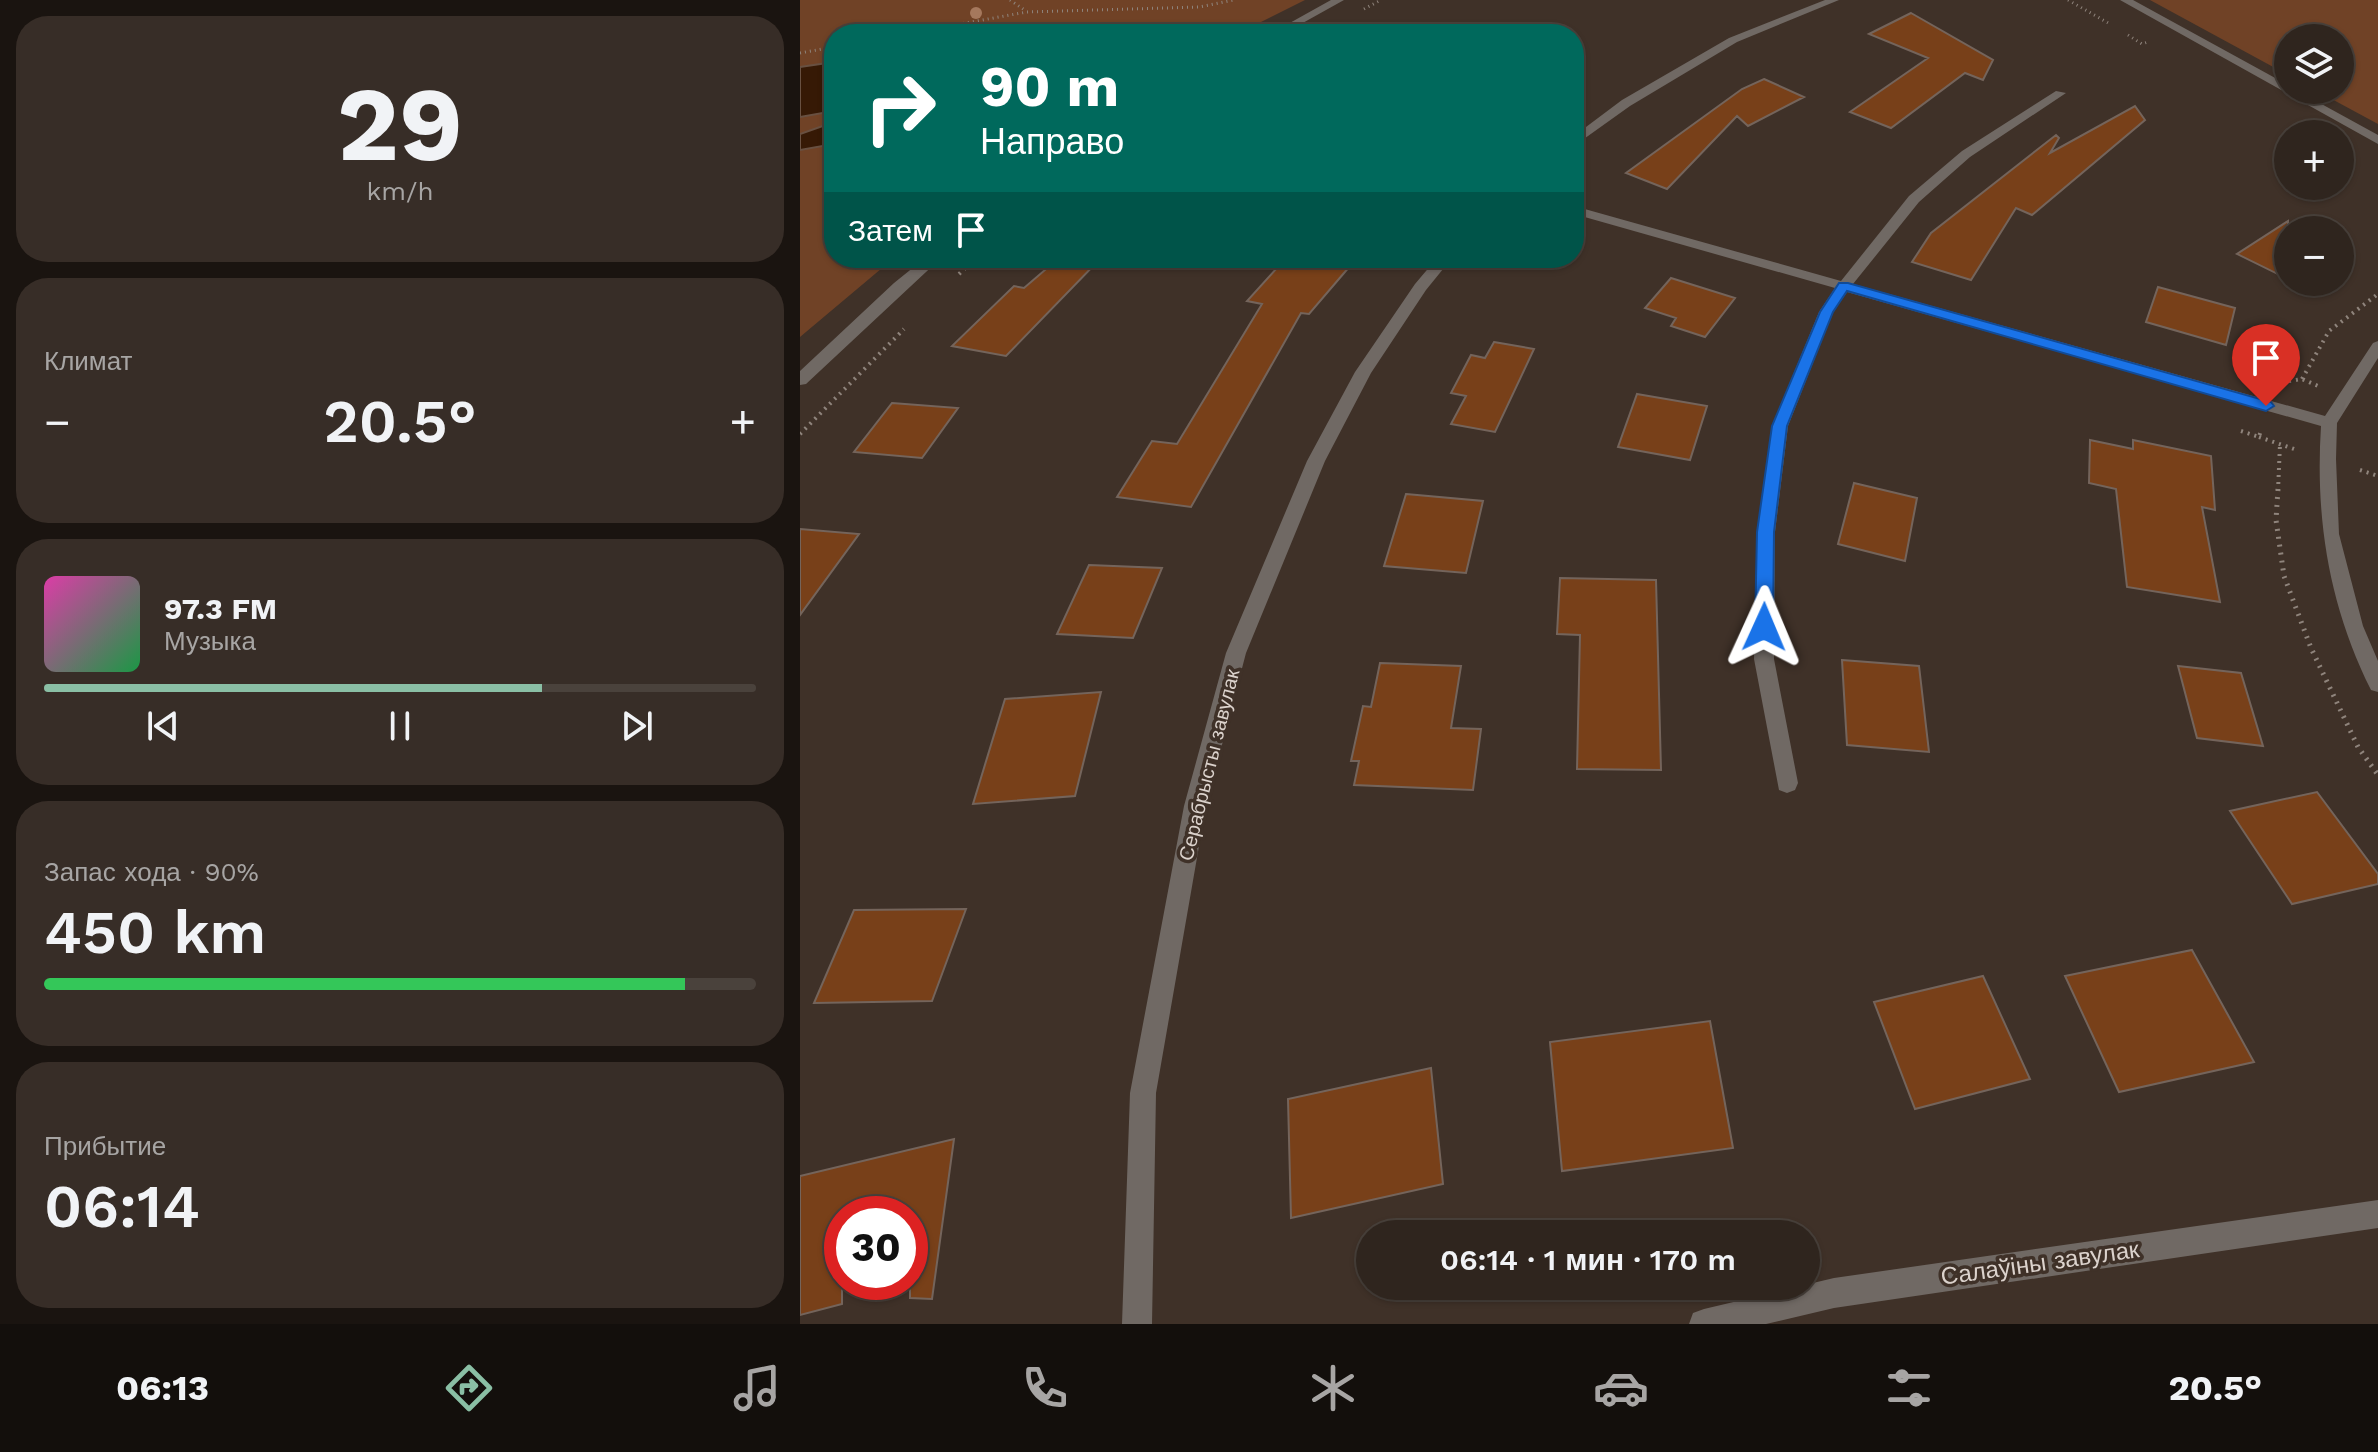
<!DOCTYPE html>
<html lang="ru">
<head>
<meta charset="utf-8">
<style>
  :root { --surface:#2f251e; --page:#372d27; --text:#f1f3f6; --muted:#a7a5a4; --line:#4a423c; --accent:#8abfa5 }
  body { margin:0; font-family:"Work Sans",sans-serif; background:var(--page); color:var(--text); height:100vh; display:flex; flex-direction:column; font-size:30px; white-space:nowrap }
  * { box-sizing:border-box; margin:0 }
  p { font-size:26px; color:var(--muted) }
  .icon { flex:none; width:44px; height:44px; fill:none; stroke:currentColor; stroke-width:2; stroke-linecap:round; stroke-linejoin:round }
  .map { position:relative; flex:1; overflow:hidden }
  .side { display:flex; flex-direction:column; gap:16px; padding:16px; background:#1a1410; width:800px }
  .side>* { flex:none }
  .guide { position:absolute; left:24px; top:24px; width:760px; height:244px; border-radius:32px; box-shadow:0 2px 6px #0004,0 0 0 2px var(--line); background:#00695c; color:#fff; overflow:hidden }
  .fabs { position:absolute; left:1474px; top:24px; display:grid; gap:16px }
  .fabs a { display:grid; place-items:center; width:80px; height:80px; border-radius:50%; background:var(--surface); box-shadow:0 2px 6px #0004,0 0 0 2px var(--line); font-size:40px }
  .speed { position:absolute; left:24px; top:1196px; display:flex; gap:16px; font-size:40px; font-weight:700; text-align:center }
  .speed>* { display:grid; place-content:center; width:104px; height:104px; border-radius:50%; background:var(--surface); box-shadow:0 2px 6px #0004,0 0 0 2px var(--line); line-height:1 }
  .speed .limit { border:12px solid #d22; background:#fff; color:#111 }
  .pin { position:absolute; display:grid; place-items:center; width:68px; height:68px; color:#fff; margin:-82px -34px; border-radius:50% 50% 50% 0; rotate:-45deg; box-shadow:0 0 8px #0007 }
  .pin .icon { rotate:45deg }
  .me { position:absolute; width:88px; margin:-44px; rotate:1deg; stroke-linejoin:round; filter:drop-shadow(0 0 6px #0008) }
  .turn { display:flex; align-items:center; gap:28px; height:168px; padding:0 24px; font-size:36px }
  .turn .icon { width:104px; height:104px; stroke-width:2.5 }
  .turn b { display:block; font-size:56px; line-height:68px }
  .then { display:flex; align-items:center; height:76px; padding:0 24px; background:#0003; gap:16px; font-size:30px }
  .big { font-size:60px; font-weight:600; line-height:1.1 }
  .side .card { flex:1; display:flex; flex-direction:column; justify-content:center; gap:12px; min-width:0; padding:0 28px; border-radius:32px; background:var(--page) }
  .side .dial { align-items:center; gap:0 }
  .dial b { font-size:104px; line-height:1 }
  .song { display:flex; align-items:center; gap:24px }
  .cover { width:96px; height:96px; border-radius:12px; background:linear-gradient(135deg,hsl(320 70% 55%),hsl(140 70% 35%)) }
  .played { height:8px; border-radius:4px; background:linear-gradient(90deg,var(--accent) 70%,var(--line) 70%) }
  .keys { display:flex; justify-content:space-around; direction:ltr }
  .heat { display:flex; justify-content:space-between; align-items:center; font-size:44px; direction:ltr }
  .charge { height:12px; border-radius:6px; background:linear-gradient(90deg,#34c759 90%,var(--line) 0) }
  .trip { position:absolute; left:556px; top:1220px; width:464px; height:80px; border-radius:40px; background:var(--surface); box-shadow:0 2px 6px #0004,0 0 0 2px var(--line); font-weight:600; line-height:80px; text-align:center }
  .dock { display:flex; height:128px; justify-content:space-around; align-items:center; background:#130f0c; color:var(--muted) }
  .dock .icon { width:56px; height:56px }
  .dock .on { color:var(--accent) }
  .dock b { font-size:36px; color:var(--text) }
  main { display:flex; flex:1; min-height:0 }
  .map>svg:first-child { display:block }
</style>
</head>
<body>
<main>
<section class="side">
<div class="card dial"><b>29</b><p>km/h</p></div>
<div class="card"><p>Климат</p>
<div class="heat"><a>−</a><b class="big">20.5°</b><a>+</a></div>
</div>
<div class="card">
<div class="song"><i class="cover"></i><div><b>97.3 FM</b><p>Музыка</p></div></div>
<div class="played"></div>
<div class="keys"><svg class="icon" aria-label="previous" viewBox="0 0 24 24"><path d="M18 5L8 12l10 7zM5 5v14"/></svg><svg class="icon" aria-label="pause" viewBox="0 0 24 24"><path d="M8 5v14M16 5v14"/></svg><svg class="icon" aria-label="next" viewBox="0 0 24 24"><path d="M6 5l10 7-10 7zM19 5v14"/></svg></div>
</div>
<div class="card"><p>Запас хода · 90%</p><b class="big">450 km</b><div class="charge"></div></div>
<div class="card"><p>Прибытие</p><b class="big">06:14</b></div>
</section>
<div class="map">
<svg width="1578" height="1324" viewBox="0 0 1578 1324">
  <rect width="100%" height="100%" fill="#3f3128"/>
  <path fill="#704226" d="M0,0H505L437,34H34V258H94L0,337Z
    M1350,0H1578V124L1515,90H1540V38H1488V75Z"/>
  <path fill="#361905" stroke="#685041" stroke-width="2" d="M34,62V111L0,117V67Z
    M34,122V144L0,150V134Z"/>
  <path fill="#784019" stroke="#74645b" stroke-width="2" d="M1111,13L1193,60L1183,80L1165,73L1091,128L1050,112L1128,58L1069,34Z
    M964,79L1004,97L948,126L937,116L867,189L826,173L942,89Z
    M1335,106L1345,120L1232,215L1216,208L1171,280L1112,262L1131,233L1256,135L1259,138L1250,153Z
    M1488,221V279L1437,254Z
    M259,258H301L206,356L152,346L214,286L224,288Z
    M486,258H513L550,266L509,314L501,313L391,507L317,497L352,441L377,444L462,304L447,301Z
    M871,278L935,298L905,337L871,326L876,318L845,308Z
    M1358,287L1435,308L1426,345L1346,322Z
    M694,342L734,349L695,432L651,424L666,396L651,393L671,355L685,358Z
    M837,394L907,406L890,460L818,447Z
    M92,403L158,408L122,458L54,452Z
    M1290,440L1333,449V440L1411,456L1415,510L1402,507L1420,602L1327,587L1316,489L1289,483Z
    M1054,483L1117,498L1105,561L1038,544Z
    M606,494L683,501L666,573L584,566Z
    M0,529L59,534L0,615Z
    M289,565L362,568L333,638L257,634Z
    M760,578L856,580L861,770L777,769L780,635L757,634Z
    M1042,660L1119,666L1129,752L1047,745Z
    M580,663L661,666L651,728L681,729L673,790L554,785L559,761H551L563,706L571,707Z
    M1378,666L1441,673L1463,746L1397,738Z
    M301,692L275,796L173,804L205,699Z
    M1517,792L1578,874V884L1492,904L1430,811Z
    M166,909L132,1001L14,1003L54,910Z
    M1392,950L1454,1062L1319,1092L1265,976Z
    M1183,976L1230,1079L1115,1109L1074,1002Z
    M910,1021L933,1148L762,1171L750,1042Z
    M631,1068L643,1184L491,1218L488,1099Z
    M154,1139L132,1299L110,1298V1214H42V1304L0,1315V1176Z"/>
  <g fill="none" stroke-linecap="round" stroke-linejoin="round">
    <path stroke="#8f847c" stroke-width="3" stroke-dasharray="1 4" stroke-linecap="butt" d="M210,0L226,11
      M1268,0L1310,24
      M564,9L581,0
      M104,34L227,12L399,7L434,0
      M1328,35L1342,44L1348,42
      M0,53L34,47"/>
    <path stroke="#8f847c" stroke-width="4" stroke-dasharray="2 5" stroke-linecap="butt" d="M159,274L176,258
      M1502,379L1529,331L1578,294
      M1489,381L1502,379L1518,386
      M1441,431L1459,437L1461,430
      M0,434L104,329
      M1459,437L1497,450
      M1560,470L1578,476
      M1478,491L1480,444"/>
    <path stroke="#8f847c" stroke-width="5" stroke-dasharray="2 6" stroke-linecap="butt" d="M1478,489L1476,520L1484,576L1511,648L1558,747L1578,775"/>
    <path fill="#706964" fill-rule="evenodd" d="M531,0H544L483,34H470Z
      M1025,0H1039L937,42L830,106L774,146V136L822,100L929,38Z
      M1320,0H1333L1488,85V90H1496L1578,135V144Z
      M1256,91L1266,93L1170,157L1119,202L1053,284L1525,416L1573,343L1578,341V358L1537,423L1536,459L1539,534L1563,626L1578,661V692L1571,690C1529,606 1515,519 1521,426L1047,292L1033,312L988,426L975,532L974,659L998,783L995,790L987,793L979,790L954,659L957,532L972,426L1019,312L1035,288L774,214V206L1041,281L1109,196L1162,151Z
      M125,258H141L6,384L0,385V371L94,283Z
      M637,258H652L626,290L571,373L525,461L446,653L406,806L356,1093L352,1324H322L330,1093L384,806L426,653L507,461L555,372L615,284Z
      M1578,1200V1228L1034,1308L966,1324H889L893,1313L904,1309L1034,1278Z"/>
  </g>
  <circle fill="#a5785d" cx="176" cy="13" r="6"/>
  <path fill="#1a73e8" stroke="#114b97" stroke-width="2" d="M1039,283H1048L1471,402L1474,406L1466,411L1047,291L1033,312L987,426L974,532L973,627L964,634L955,627L957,532L972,426L1020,312Z"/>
  <g text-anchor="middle" stroke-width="7" stroke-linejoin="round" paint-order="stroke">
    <g font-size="20" fill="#dbd2cc" stroke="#3f3128">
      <text transform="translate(409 765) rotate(-76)" y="7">Серабрысты завулак</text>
    </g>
    <g font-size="24" fill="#dbd2cc" stroke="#3f3128">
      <text transform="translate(1240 1263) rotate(-8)" y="8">Салаўіны завулак</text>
    </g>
  </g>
</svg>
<div class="fabs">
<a><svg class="icon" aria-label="layers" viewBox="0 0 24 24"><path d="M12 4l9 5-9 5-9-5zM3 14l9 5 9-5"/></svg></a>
<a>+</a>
<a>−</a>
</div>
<div class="speed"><div class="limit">30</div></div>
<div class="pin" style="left:1466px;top:406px;background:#d93025"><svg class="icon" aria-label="arrive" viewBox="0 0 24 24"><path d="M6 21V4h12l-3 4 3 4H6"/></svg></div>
<svg class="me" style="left:964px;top:627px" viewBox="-20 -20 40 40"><path d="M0-17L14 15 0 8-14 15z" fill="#1a73e8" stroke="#fff" stroke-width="4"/></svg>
<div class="trip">06:14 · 1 мин · 170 m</div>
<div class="guide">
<div class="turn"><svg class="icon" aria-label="right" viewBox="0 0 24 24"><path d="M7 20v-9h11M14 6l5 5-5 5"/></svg><div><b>90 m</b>Направо</div></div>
<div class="then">Затем<svg class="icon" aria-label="arrive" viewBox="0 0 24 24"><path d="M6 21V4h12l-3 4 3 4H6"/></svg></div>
</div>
</div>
</main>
<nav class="dock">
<b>06:13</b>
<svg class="icon on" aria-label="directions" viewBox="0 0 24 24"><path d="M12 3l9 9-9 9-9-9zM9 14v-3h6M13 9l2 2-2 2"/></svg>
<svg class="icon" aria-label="music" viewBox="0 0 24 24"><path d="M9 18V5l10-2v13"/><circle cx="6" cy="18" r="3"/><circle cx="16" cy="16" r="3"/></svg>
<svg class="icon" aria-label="phone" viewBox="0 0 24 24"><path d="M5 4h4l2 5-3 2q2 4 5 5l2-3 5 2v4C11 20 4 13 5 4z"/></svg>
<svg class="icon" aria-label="climate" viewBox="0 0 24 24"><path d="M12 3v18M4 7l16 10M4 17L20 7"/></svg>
<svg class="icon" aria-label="car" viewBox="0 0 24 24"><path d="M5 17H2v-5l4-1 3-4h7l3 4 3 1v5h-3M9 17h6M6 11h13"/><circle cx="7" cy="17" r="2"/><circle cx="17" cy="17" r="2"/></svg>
<svg class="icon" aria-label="filters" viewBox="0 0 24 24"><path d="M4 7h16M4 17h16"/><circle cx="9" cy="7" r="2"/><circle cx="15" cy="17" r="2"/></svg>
<b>20.5°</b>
</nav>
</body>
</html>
